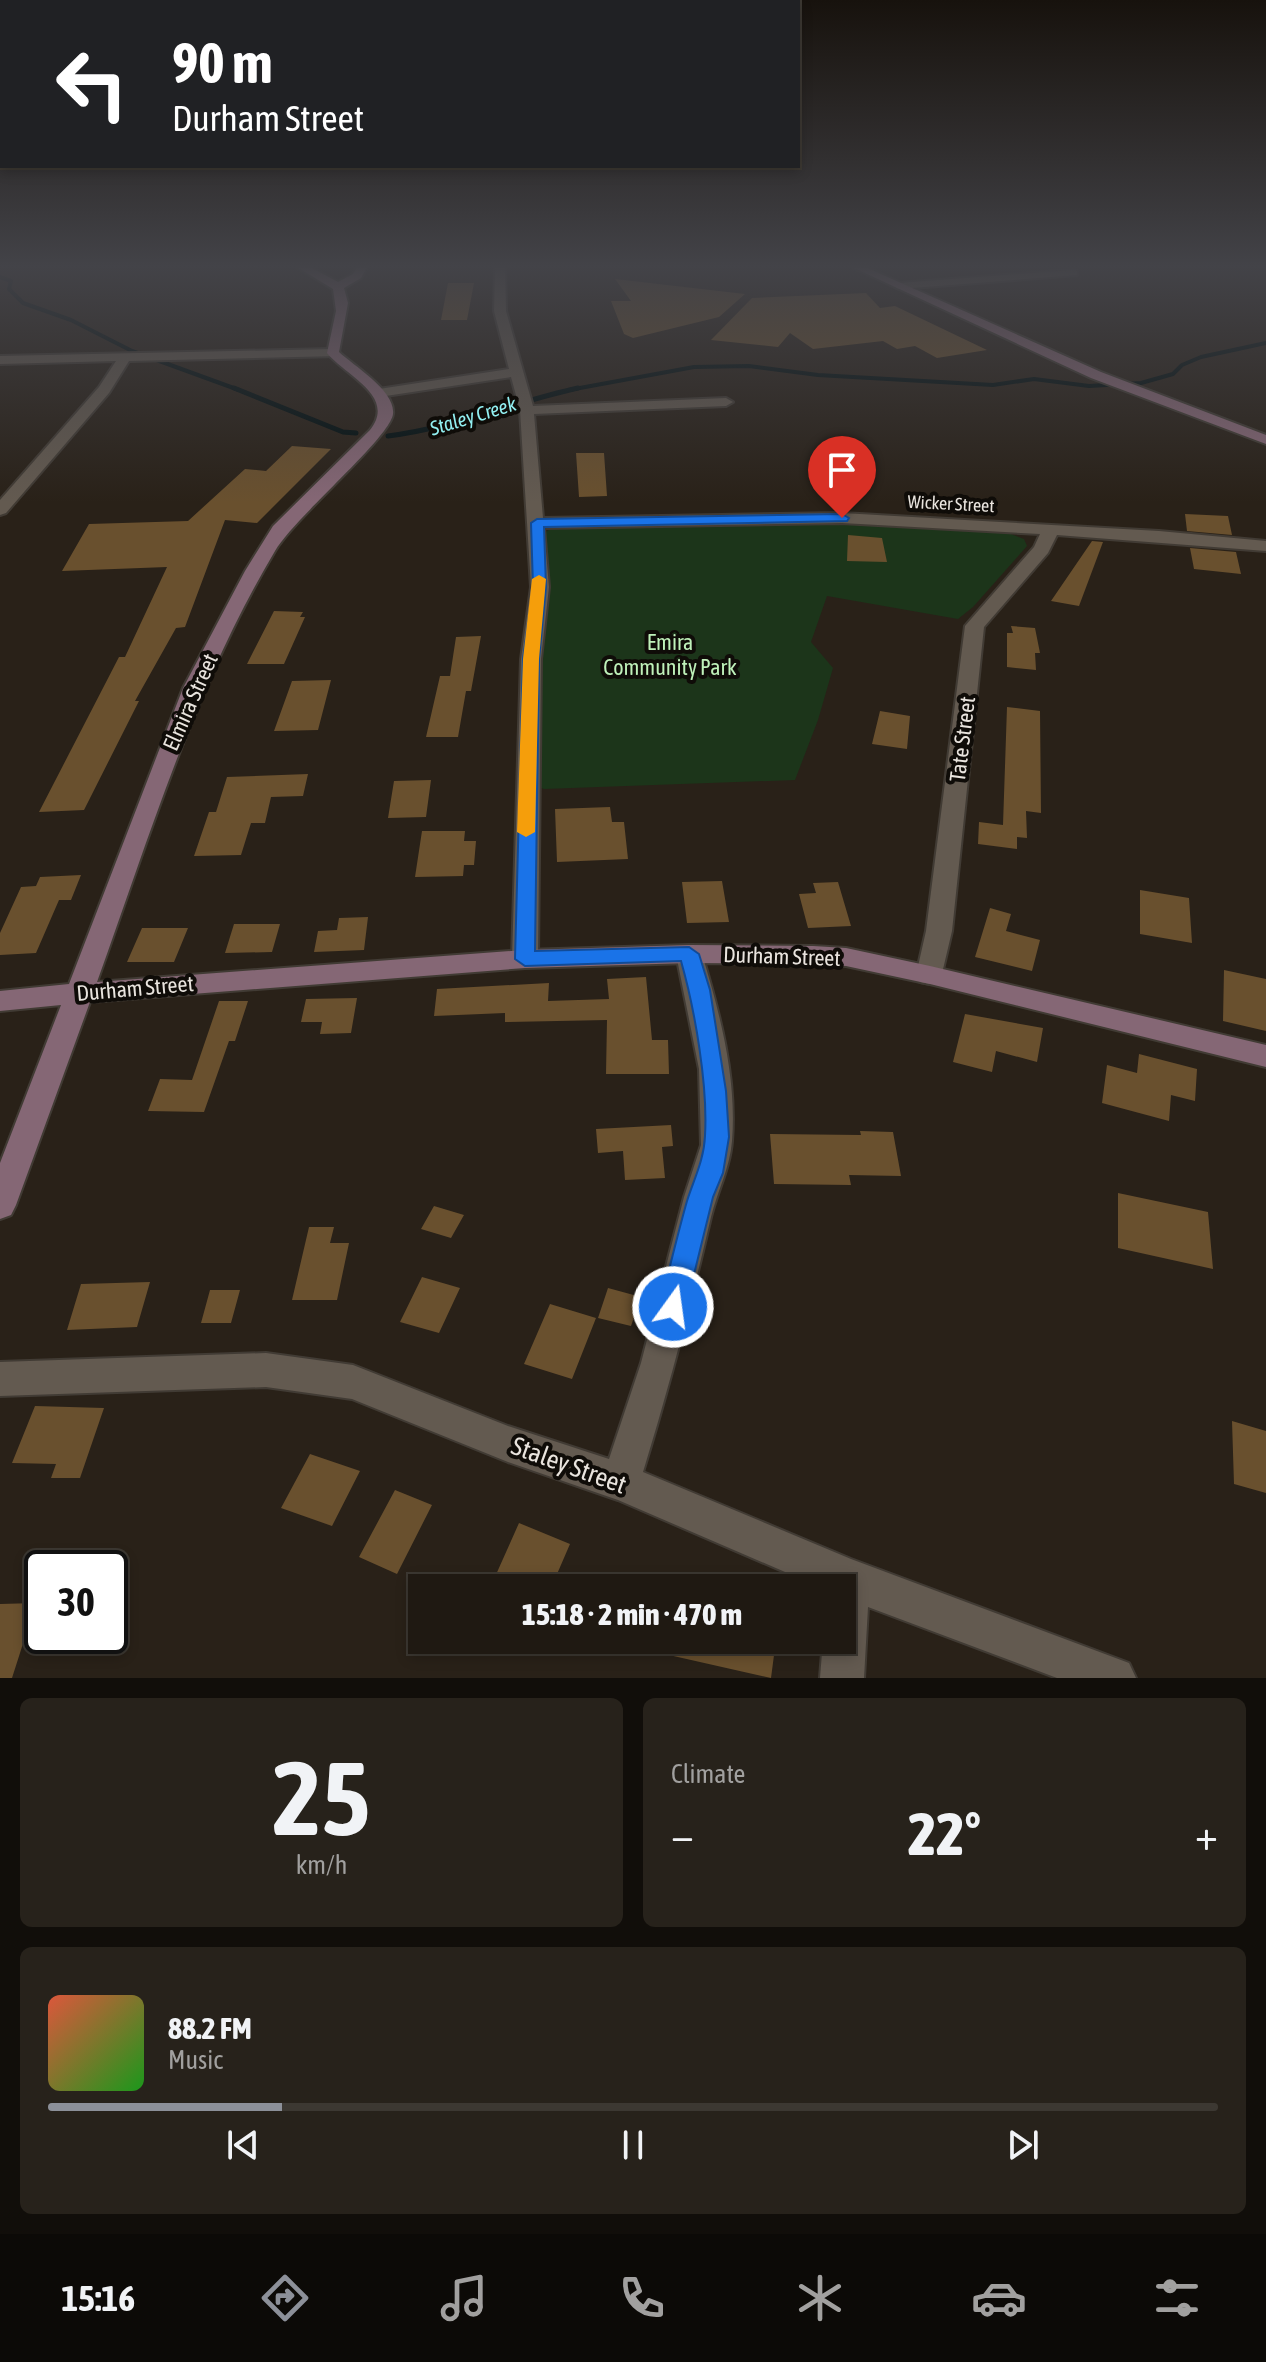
<!DOCTYPE html>
<html lang="en">
<head>
<meta charset="utf-8">
<style>
  :root { --surface:#1f1912; --page:#27221b; --text:#f1f3f6; --muted:#a1a09f; --line:#3c3832; --accent:#8c9099 }
  body { margin:0; font-family:"Asap Condensed",sans-serif; background:var(--page); color:var(--text); height:100vh; display:flex; flex-direction:column; font-size:30px; white-space:nowrap }
  * { box-sizing:border-box; margin:0 }
  p { font-size:26px; color:var(--muted) }
  .icon { flex:none; width:44px; height:44px; fill:none; stroke:currentColor; stroke-width:2; stroke-linecap:round; stroke-linejoin:round }
  .map { position:relative; height:1678px; overflow:hidden }
  .drawer { display:flex; flex-direction:column; gap:20px; padding:20px; background:#110e0a; flex:1 }
  .drawer>* { flex:none }
  .hud { position:absolute; left:0px; top:0px; width:800px; height:168px; box-shadow:0 4px 12px #0003,0 0 0 2px var(--line); background:#202124; color:#fff; overflow:hidden }
  .speed { position:absolute; left:24px; top:1550px; display:flex; gap:16px; font-size:40px; font-weight:700; text-align:center }
  .speed>* { display:grid; place-content:center; width:104px; height:104px; border-radius:50%; background:var(--surface); box-shadow:0 4px 12px #0003,0 0 0 2px var(--line); line-height:1 }
  .speed .limit { border:4px solid #111; border-radius:12px; background:#fff; color:#111 }
  .pin { position:absolute; display:grid; place-items:center; width:68px; height:68px; color:#fff; margin:-82px -34px; border-radius:50% 50% 50% 0; rotate:-45deg; box-shadow:0 0 8px #0007 }
  .pin .icon { rotate:45deg }
  .me { position:absolute; width:88px; margin:-44px; rotate:14deg; stroke-linejoin:round; filter:drop-shadow(0 0 6px #0008) }
  .turn { display:flex; align-items:center; gap:28px; height:168px; padding:0 40px; font-size:36px }
  .turn .icon { width:104px; height:104px; stroke-width:2.5 }
  .turn b { display:block; font-size:56px; line-height:68px }
  .big { font-size:60px; font-weight:800; line-height:1.1 }
  .drawer .tile { flex:1; display:flex; flex-direction:column; justify-content:center; gap:12px; min-width:0; padding:0 28px; border-radius:12px; background:var(--page) }
  .drawer .dial { align-items:center; gap:0 }
  .dial b { font-size:104px; line-height:1 }
  .song { display:flex; align-items:center; gap:24px }
  .cover { width:96px; height:96px; border-radius:12px; background:linear-gradient(135deg,hsl(10 70% 55%),hsl(120 70% 35%)) }
  .played { height:8px; border-radius:4px; background:linear-gradient(90deg,var(--accent) 20%,var(--line) 20%) }
  .keys { display:flex; justify-content:space-around; direction:ltr }
  .heat { display:flex; justify-content:space-between; align-items:center; font-size:44px; direction:ltr }
  .drawer .tiles { flex:1; display:grid; gap:20px; grid-template-columns:1fr 1fr }
  .tile:last-child { grid-column:span 2 }
  .trip { position:absolute; left:408px; top:1574px; width:448px; height:80px; border-radius:0px; background:var(--surface); box-shadow:0 4px 12px #0003,0 0 0 2px var(--line); font-weight:800; line-height:80px; text-align:center }
  .menu { display:flex; height:128px; justify-content:space-around; align-items:center; background:#0c0a07; color:var(--muted) }
  .menu .icon { width:56px; height:56px }
  .menu .selected { color:var(--accent) }
  .menu b { font-size:36px; color:var(--text) }
  .map>svg:first-child { display:block }
</style>
</head>
<body>
<div class="map">
<svg width="1266" height="1678" viewBox="0 0 1266 1678">
  <rect width="100%" height="100%" fill="#292118"/>
  <path fill="#1c351a" d="M798,522L983,531L1011,534L1024,539L1027,546L973,607L958,619L827,596L811,642L833,668L818,720L795,780L544,789L534,785L544,533L555,526Z"/>
  <g fill="none" stroke-linecap="round" stroke-linejoin="round">
    <path stroke="#010f10" stroke-width="4" d="M0,277L11,281L9,289L23,303L71,320L132,351L239,390
      M569,390L694,367L749,366L818,375L993,385L1034,379L1089,386L1141,383L1173,374L1182,365L1201,357L1266,343"/>
    <path stroke="#010f10" stroke-width="5" d="M234,388L343,432L356,433
      M388,436C453,428 514,402 578,388"/>
  </g>
  <path fill="#69502e" d="M615,279L745,294L719,317L633,338L624,334L611,301H631Z
    M448,283H474L467,320H441Z
    M866,293L880,308L895,306L987,350L937,358L915,346L897,349L883,341L813,349L790,333L778,347L711,340L752,298Z
    M292,446L331,449L257,523L225,520L185,627L176,628L135,701H139L84,810L39,812L119,657H125L167,567L62,571L89,524L188,521L245,469L266,471Z
    M576,453H604L607,496L579,497Z
    M1185,514L1228,516L1232,535L1187,531Z
    M848,535L882,538L887,562L847,561Z
    M1092,541L1103,542L1079,606L1051,601Z
    M1190,548L1236,552L1241,574L1194,569Z
    M274,611L303,612L300,617H305L284,664H247Z
    M1011,626L1035,628L1040,653H1035L1036,670L1007,667V633H1013Z
    M481,636L471,691H466L458,737H426L440,676H450L456,637Z
    M331,680L318,730L274,731L292,681Z
    M1007,707L1040,711L1041,813L1026,811L1027,838L1017,837V849L978,844L979,822L1003,825Z
    M880,711L910,716L907,749L872,744Z
    M308,774L303,796L271,797L265,823H251L241,855L194,856L209,812H216L227,777Z
    M431,780L426,817L388,818L394,781Z
    M610,807L612,822H624L628,859L557,862L555,809Z
    M422,831H465L464,841H476L474,865H464L463,876L415,877Z
    M81,875L71,900H59L36,953L0,955V933L21,887L36,886L40,877Z
    M722,881L729,922L687,923L682,882Z
    M838,882L851,926L808,928L799,894L816,893L813,883Z
    M1140,890L1189,898L1192,943L1140,934Z
    M990,908L1011,914L1006,931L1040,940L1032,971L975,957Z
    M368,917L364,950L314,952L318,931L337,930L339,918Z
    M234,924H280L272,952L225,953Z
    M142,928H188L174,962H127Z
    M1224,970L1266,979V1031L1223,1021Z
    M646,977L652,1040H668L669,1074H606L607,1020L505,1022V1013L434,1016L437,989L549,983L548,1001L609,999L607,979Z
    M357,998L351,1033L320,1034L322,1022H301L306,999Z
    M219,1001H248L235,1041H229L204,1112L148,1111L160,1079L192,1080Z
    M965,1014L1043,1028L1037,1062L996,1051L992,1072L953,1062Z
    M1139,1054L1197,1069L1195,1101L1171,1095L1169,1121L1102,1103L1107,1065L1137,1073Z
    M671,1125L673,1146L662,1147L665,1178L625,1180L623,1151L598,1153L596,1129Z
    M860,1131L893,1132L901,1176L849,1175L851,1185L774,1184L770,1134L861,1135Z
    M1118,1193L1208,1212L1213,1269L1118,1248Z
    M434,1206L464,1215L451,1238L421,1229Z
    M309,1227H334L330,1243H349L337,1300H292Z
    M422,1277L460,1288L439,1333L400,1322Z
    M150,1282L137,1327L67,1330L81,1284Z
    M608,1288L641,1297L631,1326L598,1318Z
    M210,1290H240L231,1323H201Z
    M550,1304L596,1318L572,1379L524,1364Z
    M35,1406L104,1408L80,1478H51L56,1464L12,1463Z
    M1232,1421L1266,1431V1493L1234,1484Z
    M310,1454L360,1471L332,1526L281,1508Z
    M395,1490L432,1505L397,1574L359,1557Z
    M519,1523L570,1544L551,1588H490Z
    M36,1603L12,1678H0V1604Z
    M639,1640H776L771,1678L638,1648Z"/>
  <g fill="none" stroke-linecap="round" stroke-linejoin="round">
    <defs>
      <path id="street" d="M495,267H505L506,311L533,406L726,398L733,402L726,406L534,414L543,518L842,513L1159,531L1266,541V551L1057,535L1048,553L984,627L952,931L940,982L930,984L920,982L916,975L926,931L965,626L1034,547L1040,534L842,523L544,528L549,587L541,659L538,959L534,965L525,968L516,965L512,959L521,659L531,587L520,410L511,377L379,397L372,393L379,389L509,369L494,311Z
        M1073,270L1077,271V275L899,289L893,286L899,283Z
        M333,349L338,350V356L129,361L109,393L6,513L0,515V500L99,387L116,361L0,364V356Z
        M689,945L698,948L702,954C720,1014 737,1078 732,1141C730,1168 717,1192 711,1217C691,1303 669,1388 643,1472L851,1559L1129,1663L1136,1678H1057L868,1607L864,1678H820L823,1640H842V1588H822L618,1500L508,1462L352,1399L266,1387L0,1396V1362L266,1353L353,1365L508,1426L609,1459L641,1363L684,1197L701,1145L699,1069L676,954L680,948Z"/>
      <path id="secondary" d="M297,267H310L338,282L353,274L357,267H367L361,278L344,288L348,303L339,352C354,366 396,391 393,414C390,438 294,518 275,551C195,685 150,835 97,982L525,950L689,945L813,946L846,948L930,966L1266,1045V1067L930,984L846,966L813,964L689,963L525,968L90,1002L16,1205L11,1215L0,1219V1163L61,1005L0,1011V991L69,984L183,688L245,571L273,526L370,430C397,396 346,376 327,353L336,311L333,289Z
        M852,267H865L1101,372L1266,435V444L1091,378Z"/>
    </defs>
    <use href="#street" stroke="#413b34" stroke-width="4"/>
    <use href="#secondary" stroke="#413b34" stroke-width="4"/>
    <use href="#street" fill="#635a50" fill-rule="evenodd"/>
    <use href="#secondary" fill="#856775" fill-rule="evenodd"/>
  </g>
  <linearGradient id="sky" x2="0" y2="1"><stop stop-color="#17120d"/><stop offset="0.53" stop-color="#434348"/><stop offset="1" stop-color="#434348" stop-opacity="0"/></linearGradient>
  <rect width="1266" height="502" fill="url(#sky)"/>
  <path fill="#1a73e8" stroke="#114b97" stroke-width="2" d="M842,514L849,518L847,521L544,527L546,587L539,659L535,951L689,947L699,954L710,990L726,1091L729,1137L723,1173L713,1197L686,1307L682,1316L673,1319L663,1316L659,1307C669,1272 677,1236 687,1201C694,1179 704,1160 705,1136C708,1086 695,1010 681,961L525,966L515,959L523,659L533,587L531,523L537,519Z"/>
  <path fill="#f59e0b" d="M539,575L546,579L539,659L535,832L526,837L517,832L523,659L532,579Z"/>
  <g text-anchor="middle" stroke-width="8" stroke-linejoin="round" paint-order="stroke">
    <g font-size="18" fill="#e9e4de" stroke="#0f0c08">
      <text transform="translate(951 504) rotate(3)" y="6">Wicker Street</text>
    </g>
    <g font-size="20" font-style="italic" fill="#92f0f2" stroke="#0f0c08">
      <text transform="translate(473 416) rotate(-17)" y="7">Staley Creek</text>
    </g>
    <g font-size="22" fill="#bff1ba" stroke="#0f0c08">
      <text x="670" y="650">Emira<tspan x="670" dy="25">Community Park</tspan></text>
    </g>
    <g font-size="22" fill="#e9e4de" stroke="#0f0c08">
      <text transform="translate(190 702) rotate(-66)" y="8">Elmira Street</text>
      <text transform="translate(962 739) rotate(-83)" y="8">Tate Street</text>
      <text transform="translate(782 956) rotate(2)" y="8">Durham Street</text>
      <text transform="translate(135 988) rotate(-5)" y="8">Durham Street</text>
    </g>
    <g font-size="26" fill="#e9e4de" stroke="#0f0c08">
      <text transform="translate(569 1465) rotate(20)" y="9">Staley Street</text>
    </g>
  </g>
</svg>
<div class="speed"><div class="limit">30</div></div>
<div class="pin" style="left:842px;top:518px;background:#d93025"><svg class="icon" aria-label="arrive" viewBox="0 0 24 24"><path d="M6 21V4h12l-3 4 3 4H6"/></svg></div>
<svg class="me" style="left:673px;top:1307px" viewBox="-20 -20 40 40"><circle r="17" fill="#1a73e8" stroke="#fff" stroke-width="3"/><path d="M0-11L8 9 0 5-8 9z" fill="#fff"/></svg>
<div class="trip">15:18 · 2 min · 470 m</div>
<div class="hud">
<div class="turn"><svg class="icon" aria-label="left" viewBox="0 0 24 24"><path d="M17 20v-9H6M10 6l-5 5 5 5"/></svg><div><b>90 m</b>Durham Street</div></div>
</div>
</div>
<section class="drawer">
<div class="tiles">
<div class="tile dial"><b>25</b><p>km/h</p></div>
<div class="tile"><p>Climate</p>
<div class="heat"><a>−</a><b class="big">22°</b><a>+</a></div>
</div>
<div class="tile">
<div class="song"><i class="cover"></i><div><b>88.2 FM</b><p>Music</p></div></div>
<div class="played"></div>
<div class="keys"><svg class="icon" aria-label="previous" viewBox="0 0 24 24"><path d="M18 5L8 12l10 7zM5 5v14"/></svg><svg class="icon" aria-label="pause" viewBox="0 0 24 24"><path d="M8 5v14M16 5v14"/></svg><svg class="icon" aria-label="next" viewBox="0 0 24 24"><path d="M6 5l10 7-10 7zM19 5v14"/></svg></div>
</div>
</div>
</section>
<nav class="menu">
<b>15:16</b>
<svg class="icon selected" aria-label="directions" viewBox="0 0 24 24"><path d="M12 3l9 9-9 9-9-9zM9 14v-3h6M13 9l2 2-2 2"/></svg>
<svg class="icon" aria-label="music" viewBox="0 0 24 24"><path d="M9 18V5l10-2v13"/><circle cx="6" cy="18" r="3"/><circle cx="16" cy="16" r="3"/></svg>
<svg class="icon" aria-label="phone" viewBox="0 0 24 24"><path d="M5 4h4l2 5-3 2q2 4 5 5l2-3 5 2v4C11 20 4 13 5 4z"/></svg>
<svg class="icon" aria-label="climate" viewBox="0 0 24 24"><path d="M12 3v18M4 7l16 10M4 17L20 7"/></svg>
<svg class="icon" aria-label="car" viewBox="0 0 24 24"><path d="M5 17H2v-5l4-1 3-4h7l3 4 3 1v5h-3M9 17h6M6 11h13"/><circle cx="7" cy="17" r="2"/><circle cx="17" cy="17" r="2"/></svg>
<svg class="icon" aria-label="filters" viewBox="0 0 24 24"><path d="M4 7h16M4 17h16"/><circle cx="9" cy="7" r="2"/><circle cx="15" cy="17" r="2"/></svg>
</nav>
</body>
</html>
